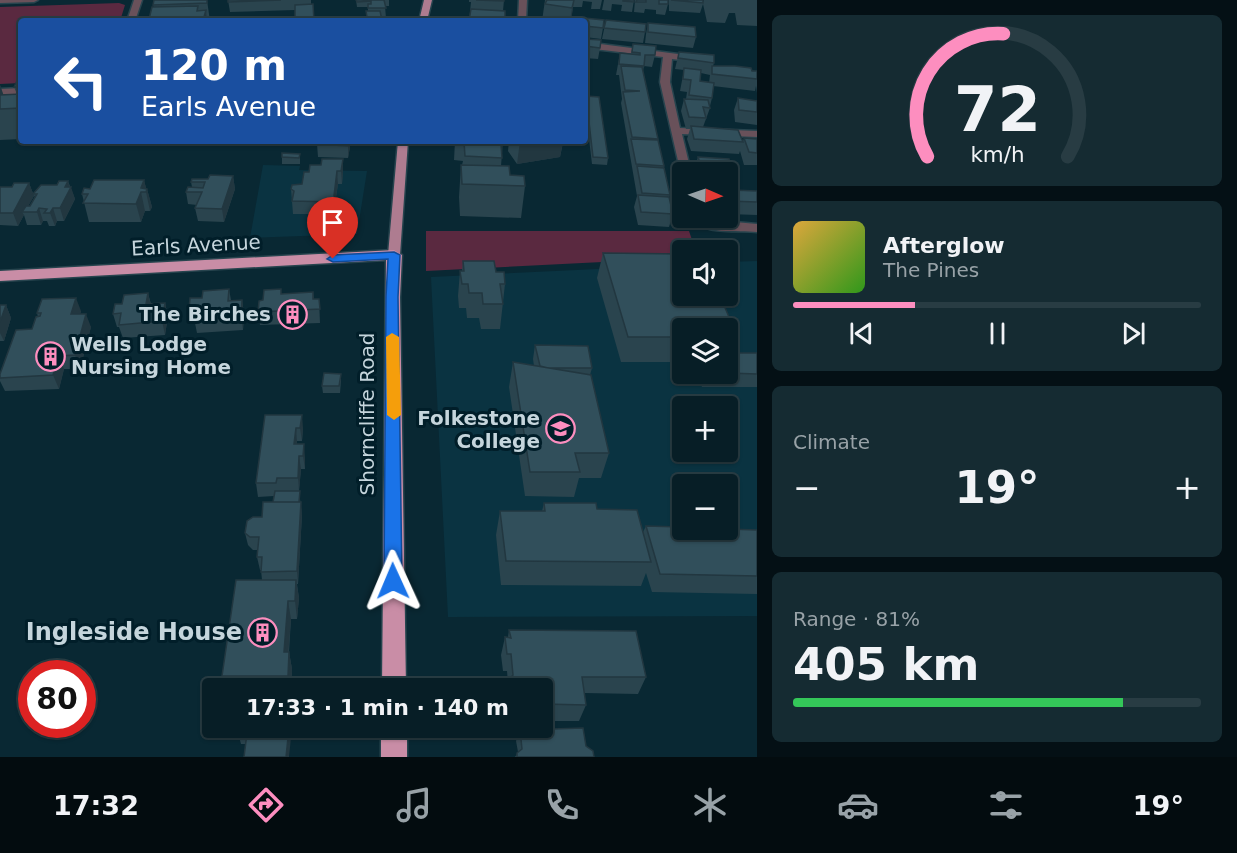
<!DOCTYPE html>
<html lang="en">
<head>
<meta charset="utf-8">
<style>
  :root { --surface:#071e26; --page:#152b32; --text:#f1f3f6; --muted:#98a2a7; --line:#283c43; --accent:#fd8ebf }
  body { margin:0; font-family:"DejaVu Sans",sans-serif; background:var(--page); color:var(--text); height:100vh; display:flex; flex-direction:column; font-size:22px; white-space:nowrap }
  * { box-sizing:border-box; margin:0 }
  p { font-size:20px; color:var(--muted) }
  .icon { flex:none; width:33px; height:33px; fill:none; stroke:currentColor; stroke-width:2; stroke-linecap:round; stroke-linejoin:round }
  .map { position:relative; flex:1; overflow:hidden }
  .panel { display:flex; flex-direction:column; gap:15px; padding:15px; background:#041015; width:480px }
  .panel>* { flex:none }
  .hud { position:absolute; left:18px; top:18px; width:570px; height:126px; border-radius:6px; box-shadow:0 2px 4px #0004,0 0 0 2px var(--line); background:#1a4fa0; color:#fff; overflow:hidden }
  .needle { width:39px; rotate:92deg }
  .buttons { position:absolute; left:672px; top:162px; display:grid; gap:12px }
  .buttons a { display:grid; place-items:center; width:66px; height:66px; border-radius:6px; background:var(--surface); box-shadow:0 2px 4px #0004,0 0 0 2px var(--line); font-size:30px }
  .speed { position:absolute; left:18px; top:660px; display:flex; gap:12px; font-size:30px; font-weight:700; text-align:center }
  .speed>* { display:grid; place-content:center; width:78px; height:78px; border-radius:50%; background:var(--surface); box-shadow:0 2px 4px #0004,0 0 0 2px var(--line); line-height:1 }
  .speed .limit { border:9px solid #d22; background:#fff; color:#111 }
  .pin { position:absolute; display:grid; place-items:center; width:51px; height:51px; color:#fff; margin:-62px -26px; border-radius:50% 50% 50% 0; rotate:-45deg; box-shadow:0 0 6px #0007 }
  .pin .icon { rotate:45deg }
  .me { position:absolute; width:66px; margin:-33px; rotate:359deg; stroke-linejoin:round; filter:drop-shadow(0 0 4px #0008) }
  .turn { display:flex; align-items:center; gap:21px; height:126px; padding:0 24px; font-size:27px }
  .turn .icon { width:78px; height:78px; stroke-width:2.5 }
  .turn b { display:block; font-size:42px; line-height:51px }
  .big { font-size:45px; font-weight:700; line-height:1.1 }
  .panel .widget { flex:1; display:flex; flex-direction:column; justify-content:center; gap:9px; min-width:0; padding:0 21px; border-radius:9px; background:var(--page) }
  .panel .dial { align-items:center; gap:0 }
  .dial svg { height:156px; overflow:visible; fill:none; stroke:var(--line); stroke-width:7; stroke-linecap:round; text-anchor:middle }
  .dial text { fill:var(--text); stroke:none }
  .song { display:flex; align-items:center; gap:18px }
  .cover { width:72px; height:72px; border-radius:9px; background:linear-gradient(135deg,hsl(40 70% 55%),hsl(110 70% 35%)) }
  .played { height:6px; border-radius:3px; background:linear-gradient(90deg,var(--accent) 30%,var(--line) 30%) }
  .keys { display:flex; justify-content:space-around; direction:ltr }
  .heat { display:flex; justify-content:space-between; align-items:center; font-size:33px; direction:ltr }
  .charge { height:9px; border-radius:4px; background:linear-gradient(90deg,#34c759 81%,var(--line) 0) }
  .trip { position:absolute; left:202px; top:678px; width:351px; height:60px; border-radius:6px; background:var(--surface); box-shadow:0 2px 4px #0004,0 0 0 2px var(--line); font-weight:700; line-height:60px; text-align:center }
  .tabs { display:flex; height:96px; justify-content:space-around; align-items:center; background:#030c0f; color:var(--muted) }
  .tabs .icon { width:42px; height:42px }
  .tabs .current { color:var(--accent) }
  .tabs b { font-size:27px; color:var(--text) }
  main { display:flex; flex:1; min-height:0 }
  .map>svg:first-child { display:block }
</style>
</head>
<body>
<main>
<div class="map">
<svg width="757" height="757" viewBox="0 0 757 757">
  <rect width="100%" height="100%" fill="#092833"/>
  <path fill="#0a3341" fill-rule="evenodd" d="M263,165L300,166L299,170L367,171L357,234L250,238Z
    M757,261V616L448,617L431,277L682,265V296H728V262ZM682,328H728V374H682ZM682,406H728V452H682ZM682,484H728V530H682Z"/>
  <path fill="#5a2940" d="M119,3L125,5L120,21H21V83L0,84V7Z
    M426,231H689C692,240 694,248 703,250H682V258L426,271Z"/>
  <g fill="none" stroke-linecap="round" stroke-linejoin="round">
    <defs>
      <path id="minor" d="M0,0H38L34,2L0,3Z
        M134,0H142L135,21H127Z
        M519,0H527L526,21H518Z
        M585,42L701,57L703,59L698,62L672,59L670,82L680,128L757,131V137L682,134L691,172L681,174L660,82L663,57L585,48Z
        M21,88V94L0,95V89Z
        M690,218L757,224V232C739,230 701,235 690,218Z"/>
      <path id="major" d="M424,0H432L427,21H419Z
        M398,141H408L400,255L394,259L388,255Z"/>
      <path id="highway" d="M394,250L402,255L400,297L406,688H382L386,260L0,281V271Z
        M381,728H407V757H381Z"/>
    </defs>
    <use href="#minor" stroke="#27444e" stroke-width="3"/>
    <use href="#major" stroke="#27444e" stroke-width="3"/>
    <use href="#highway" stroke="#27444e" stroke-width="3"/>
    <use href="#minor" fill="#69515a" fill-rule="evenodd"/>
    <use href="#major" fill="#ae7c90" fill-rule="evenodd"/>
    <use href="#highway" fill="#c98da6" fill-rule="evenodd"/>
  </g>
  <path fill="#2a444e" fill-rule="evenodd" d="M207,0L210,21H150L149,19L154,7L153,5Z
    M228,0H311V4L295,10L230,12Z
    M356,0H389V6H385L386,18L382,19V21H363V17H366V11H368V7H357Z
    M469,0H504L503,11L469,21L471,2H469Z
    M545,0H602L600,9H591L592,2L583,1L582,7H573L571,21H542Z
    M604,0H634L632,12L621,11L622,5L612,4L611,11L602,10Z
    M635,0H668V4L665,15L656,14V10L645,9L644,13L634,12Z
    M669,0H703V2L704,0H757V26L737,25L735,13H729L725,23L707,22L703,4L700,13L669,11Z
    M606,20L645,32L643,43L602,39Z
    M585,21L603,28L601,39L585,37Z
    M648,23L696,37L693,48L645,43L646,34Z
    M585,39L600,48L598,59L585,58Z
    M633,44L655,55L652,67L644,66L643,71L670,195L669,198L673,214L669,227L638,225L634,207L637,196L621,103L622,99L619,75H616L620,53L631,54Z
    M679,52L714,63L713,66L757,71V93L756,86L755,91L713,86L712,98L710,106V108L703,127L743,141L744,138L757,139V165H744L740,151L739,154L691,151L687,139L690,129H686L681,111L684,99H686L687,92L680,91L684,70L675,69ZM701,73L710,75L709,83L700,81Z
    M21,75V139L0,140V85L3,95L17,94L14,87Z
    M586,96L608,158L607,165L592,164L585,105Z
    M738,98L757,101V125L735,122L734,110Z
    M351,141L348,158L318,157L317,144Z
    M455,141H503L501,166L510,175L525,186L521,218L460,216L459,197L461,165H462L463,161L454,160Z
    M509,141H573V143H563L560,157L517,164L508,151Z
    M300,154V164H282V157Z
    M698,157L734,175L730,188L728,187V172H695L694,170Z
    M343,159V172L342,184H338L336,198L337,211L336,214H293L291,189L302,184L309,172L321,165Z
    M233,176L235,189L224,222L198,221L195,208L197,205L188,204L186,192L192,187L191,182Z
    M144,180L146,189H147L152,207L150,211H145L141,222H89L82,194L90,189Z
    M68,181L75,199L64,221H57L55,226H49L47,221H43L41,225H27L24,215L18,226L0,225V187H12L29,183L34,196L28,206H30L35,197L33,194Z
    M732,190L757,191V215L728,214V193H731Z
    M603,253L682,254V296H720L738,338L732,353H757V387H702L697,374H728V328H682V362H621L597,278Z
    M463,261L496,272L505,284L500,329H481L479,318H467L466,308H459L458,296L460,271H462Z
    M229,289L231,300H242L244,313L243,330L197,333L195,323L192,324L189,310L202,298Z
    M281,289V294L313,292L314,299H319L320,323L260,325L258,312L263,300Z
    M148,293L151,304L165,303L168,316L165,335L123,338L119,327H117L113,314L122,304Z
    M0,305H6L11,318L4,341H0Z
    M81,311L80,314L91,327L80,369H64L59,389L5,391L0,381V374L32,329L38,317L37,313Z
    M535,345L592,368L590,375L609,453L601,478H579L574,497L525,496L509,387L513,362L534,366L533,359Z
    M341,374V381L340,393H323L322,386Z
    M265,415L303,428L302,441H297V444L305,458V469H301L299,491L302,515L298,584H297L299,598L297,619H291L289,652L292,669L291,688H225L222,676L262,580L261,570H260L257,557L258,550H253L248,545L245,533L262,517L273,502L274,496L258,497L256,483Z
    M544,503L597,509L643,532L646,526L757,530V594L652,592L646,573L641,586L501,585L496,535L500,511H542Z
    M509,630L646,677L638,694L584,693L586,705L579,721H543V688H507L508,684L507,671H503L501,655L505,637H508Z
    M292,728L245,744H241L238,733Z
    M520,730L586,746L594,757H515L518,752L516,741Z"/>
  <path fill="#223740" d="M574,0L571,21H570L572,8Z
    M206,10L207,21H205L204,17Z
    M0,85L7,105L0,109Z
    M349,141H351L348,158V146Z
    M520,141H563L560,157L517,164Z
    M343,159V172L342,184L341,171Z
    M337,171L338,184L335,202L334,196Z
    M233,176L235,189L224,222L222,209Z
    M144,180L147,191V189L152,207L150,211L146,192L141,188Z
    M68,181L70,188L71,187L75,199L64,221L60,208L65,187Z
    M29,183L34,196L25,212H22L24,215L18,226L13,213Z
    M141,192L145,211L141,222L136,204Z
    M39,208L43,221L41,225L37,212Z
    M53,208L57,221L55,226L50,213Z
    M148,293L151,307L146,304Z
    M76,298L81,311L76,328L71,314Z
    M242,300L244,313L243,330L241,317Z
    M165,303L168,316L165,335L162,321Z
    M6,305L11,318L4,341L0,333V322Z
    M86,314L91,327L80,369L75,355Z
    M59,356L64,369L59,389L53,375Z
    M302,415L303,428L302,441L300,428Z
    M296,428L297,441L296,458L294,444Z
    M304,444L305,458V469L303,456Z
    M299,456L301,469L299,491L298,478Z
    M301,502L302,515L298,584L297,571Z
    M296,580L299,598L297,619L295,601Z
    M288,601L291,619L287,669L284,652Z
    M289,652L292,669L291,688H290L288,676Z
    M289,728H292L289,757H286Z"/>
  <path fill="#314f5b" stroke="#223740" stroke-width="1.5" d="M154,0H207V3L153,5Z
    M228,0H281L228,2Z
    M356,0H371V1L357,2Z
    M371,0H384L386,8H368V4H371Z
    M476,0H504V1Z
    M547,0H574L572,8L545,4Z
    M623,0H634V2L623,1Z
    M637,0H646V2H636Z
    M659,0H668V4H659Z
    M671,0H703V3Z
    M313,4L314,21H295V5Z
    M198,6L197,11L206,10L204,17L149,19L152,7Z
    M471,9L505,11V21H469Z
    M366,11H380L382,20L365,21L363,17H367Z
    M574,17L604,20L603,28L585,26V21H573Z
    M606,20L646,24L645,32L604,28Z
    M648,23L695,27L696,37L648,32Z
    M585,39L601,40L600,48L585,46Z
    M633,44L656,46L655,55H645L644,66L619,64L620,53L640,55V53L632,52Z
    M679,52L714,55V63L678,58Z
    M621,66L642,67L658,139L632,137L623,92L640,91L625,90Z
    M712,66H735L751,68L752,71H757V79L712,74Z
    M684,68L701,70L700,81L714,83L712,98L689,95L691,80L683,79Z
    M20,75L21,87H14Z
    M21,94V108L0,109V95Z
    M586,96L599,97L608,158L593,157Z
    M738,98L757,101V112L739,110Z
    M684,99L708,100L710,108L703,107L706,118L689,117Z
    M691,126L738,130L743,142L694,139Z
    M744,138L757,139V153L749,152Z
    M631,139L658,140L664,166L636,164Z
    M318,141H349L348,146L317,144Z
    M464,142L501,144L502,158L465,156Z
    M282,153L300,154L299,158L282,157Z
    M698,157L729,159L734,175H728V172H703Z
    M322,159H343L341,171H337L334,196L337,198L336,202L292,201L294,191L291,189L292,185L302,184L304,172H309L310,165H321Z
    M461,165L509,166L510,175L524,176L525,186L462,184Z
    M637,166L664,168L670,195L642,193Z
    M210,175L233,176L222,209L195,208L202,192H186L188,187L203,188L205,182H191L192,179H208Z
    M94,180H144L141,188L147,189L146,192H141L136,204L83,203L88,194H82L84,188L90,189Z
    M59,181H68L65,187H71L60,208H53L50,213H44L47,209L39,208L37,212H22L26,206H30L37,194H33L41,185H57Z
    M14,183H29L13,213H0V187H12Z
    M732,190L757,191V202L728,201V193H733Z
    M638,195L669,197L673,214L641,212Z
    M603,253L682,254V296H720L738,338H728V328H682V337H628Z
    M463,261H494L496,272H504L505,284H500L503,304H483L482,293H469L468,284H462L460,271H464Z
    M229,289L228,301L242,300L241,317L194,319L195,310H189L190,298H202L203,291Z
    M281,289V294L313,292V299H319L320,309L258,312L259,301L263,300L264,290Z
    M148,293L146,304L165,303L162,321L119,325L121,313L113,314L115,304H122L124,295Z
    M76,298L71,314H86L75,355L59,356L53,375L0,378V374L16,330L32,329L36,317L40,316L41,313H37L42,299Z
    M0,305H6L0,322Z
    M535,345L588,346L592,368H548L540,366Z
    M728,353H757V374L728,373Z
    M513,362L591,375L609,453H575L580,472H530Z
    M324,373L341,374L339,386H322Z
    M265,415H302L300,428H296L294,444H304L303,456H299L298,478H277L276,483H256Z
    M275,491H300L299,502H273Z
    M263,502H301L297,571L261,572L262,557H257L259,537H250L245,533L247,521L253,517H262Z
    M544,503H596L597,509L637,510L651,562L506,561L500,511H545Z
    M646,526L682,527V530H728V529L757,530V576L660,574Z
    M236,580H296L295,601H288L284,652H289L288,676H222Z
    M509,630L636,631L646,677H582L586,705L543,704V688H510L509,680L513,675L511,654H507L505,637L511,638Z
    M239,728H289L286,757H244L247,733H238Z
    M583,728L586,746L593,751L594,757H517V753L522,749L520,730Z"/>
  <path fill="#1a73e8" stroke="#114b97" stroke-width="1.5" d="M394,252L400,255L398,297L402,581L399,586L393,589L387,586L384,581L386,297L388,259L333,262L327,259L333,255Z"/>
  <path fill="#f59e0b" d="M392,333L399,337L401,415L394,420L387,415L386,337Z"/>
  <defs>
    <symbol id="building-ring" viewBox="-11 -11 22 22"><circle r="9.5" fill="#011e29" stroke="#fd8ebf" stroke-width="1.5"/><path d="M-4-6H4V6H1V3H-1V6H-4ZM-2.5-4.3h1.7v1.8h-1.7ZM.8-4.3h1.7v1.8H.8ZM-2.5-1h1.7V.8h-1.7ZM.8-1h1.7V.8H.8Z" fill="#fd8ebf"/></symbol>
    <symbol id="university-ring" viewBox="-11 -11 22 22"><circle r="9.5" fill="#011e29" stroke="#fd8ebf" stroke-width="1.5"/><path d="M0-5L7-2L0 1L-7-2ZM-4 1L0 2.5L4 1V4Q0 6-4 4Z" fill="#fd8ebf"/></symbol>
  </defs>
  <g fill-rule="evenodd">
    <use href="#building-ring" x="276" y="298" width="33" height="33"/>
    <use href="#building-ring" x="34" y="340" width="33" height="33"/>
    <use href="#university-ring" x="544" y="412" width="33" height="33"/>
    <use href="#building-ring" x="246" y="616" width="33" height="33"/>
  </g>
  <g text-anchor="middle" stroke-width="6" stroke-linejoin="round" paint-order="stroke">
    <g font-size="20" fill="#c5d5dc" stroke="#011e29">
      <text transform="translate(196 245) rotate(-3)" y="7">Earls Avenue</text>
      <text transform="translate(367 414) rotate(-90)" y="7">Shorncliffe Road</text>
    </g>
    <g font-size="20" font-weight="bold" fill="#c5d5dc" stroke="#011e29" text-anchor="end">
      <text x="271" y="321">The Birches</text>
      <text x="71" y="351" text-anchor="start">Wells Lodge<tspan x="71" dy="23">Nursing Home</tspan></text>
      <text x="540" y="425">Folkestone<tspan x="540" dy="23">College</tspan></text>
    </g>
    <g font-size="24" font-weight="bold" fill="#c5d5dc" stroke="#011e29" text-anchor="end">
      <text x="242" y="640">Ingleside House</text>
    </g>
  </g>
</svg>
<div class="buttons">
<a><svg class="needle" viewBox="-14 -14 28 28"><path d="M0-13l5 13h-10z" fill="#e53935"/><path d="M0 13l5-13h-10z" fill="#98a2a7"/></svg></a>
<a><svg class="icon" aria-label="sound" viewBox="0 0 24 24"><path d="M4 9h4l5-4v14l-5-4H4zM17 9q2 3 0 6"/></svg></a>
<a><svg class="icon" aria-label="layers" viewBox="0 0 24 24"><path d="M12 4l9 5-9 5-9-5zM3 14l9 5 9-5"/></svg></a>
<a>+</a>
<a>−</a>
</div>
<div class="speed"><div class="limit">80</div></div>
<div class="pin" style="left:333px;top:259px;background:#d93025"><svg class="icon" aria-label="arrive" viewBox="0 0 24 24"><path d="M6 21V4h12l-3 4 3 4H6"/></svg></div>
<svg class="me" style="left:393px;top:581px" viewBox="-20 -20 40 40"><path d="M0-17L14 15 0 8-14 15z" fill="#1a73e8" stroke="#fff" stroke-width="4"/></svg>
<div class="trip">17:33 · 1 min · 140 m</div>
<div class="hud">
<div class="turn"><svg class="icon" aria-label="left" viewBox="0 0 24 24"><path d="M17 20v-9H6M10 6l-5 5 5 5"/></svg><div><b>120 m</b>Earls Avenue</div></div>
</div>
</div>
<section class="panel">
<div class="widget dial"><svg viewBox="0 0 100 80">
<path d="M14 69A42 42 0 1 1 86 69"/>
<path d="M14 69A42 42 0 0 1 53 6" stroke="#fd8ebf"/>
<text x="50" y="56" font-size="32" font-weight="700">72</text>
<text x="50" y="72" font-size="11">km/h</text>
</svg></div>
<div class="widget">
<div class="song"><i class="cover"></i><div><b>Afterglow</b><p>The Pines</p></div></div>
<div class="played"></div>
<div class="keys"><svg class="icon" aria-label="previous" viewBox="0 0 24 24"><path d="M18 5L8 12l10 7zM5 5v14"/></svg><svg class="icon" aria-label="pause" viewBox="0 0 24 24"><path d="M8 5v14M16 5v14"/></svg><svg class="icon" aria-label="next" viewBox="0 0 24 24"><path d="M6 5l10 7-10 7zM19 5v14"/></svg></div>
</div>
<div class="widget"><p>Climate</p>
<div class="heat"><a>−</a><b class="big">19°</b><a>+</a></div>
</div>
<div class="widget"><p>Range · 81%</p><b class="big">405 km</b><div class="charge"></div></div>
</section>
</main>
<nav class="tabs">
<b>17:32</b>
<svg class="icon current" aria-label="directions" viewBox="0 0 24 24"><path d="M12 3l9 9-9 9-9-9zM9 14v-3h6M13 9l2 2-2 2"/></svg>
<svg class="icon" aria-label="music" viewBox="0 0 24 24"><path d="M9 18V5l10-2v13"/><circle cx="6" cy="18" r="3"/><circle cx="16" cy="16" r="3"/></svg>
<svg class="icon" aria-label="phone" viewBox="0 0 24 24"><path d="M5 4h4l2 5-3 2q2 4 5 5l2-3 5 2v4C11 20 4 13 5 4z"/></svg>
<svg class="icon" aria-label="climate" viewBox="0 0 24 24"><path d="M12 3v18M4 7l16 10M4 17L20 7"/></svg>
<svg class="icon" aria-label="car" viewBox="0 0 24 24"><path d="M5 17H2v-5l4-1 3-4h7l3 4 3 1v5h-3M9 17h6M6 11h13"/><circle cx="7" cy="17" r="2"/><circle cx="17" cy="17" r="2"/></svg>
<svg class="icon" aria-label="filters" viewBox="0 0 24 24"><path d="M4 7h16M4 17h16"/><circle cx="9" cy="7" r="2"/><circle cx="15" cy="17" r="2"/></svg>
<b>19°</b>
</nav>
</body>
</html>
